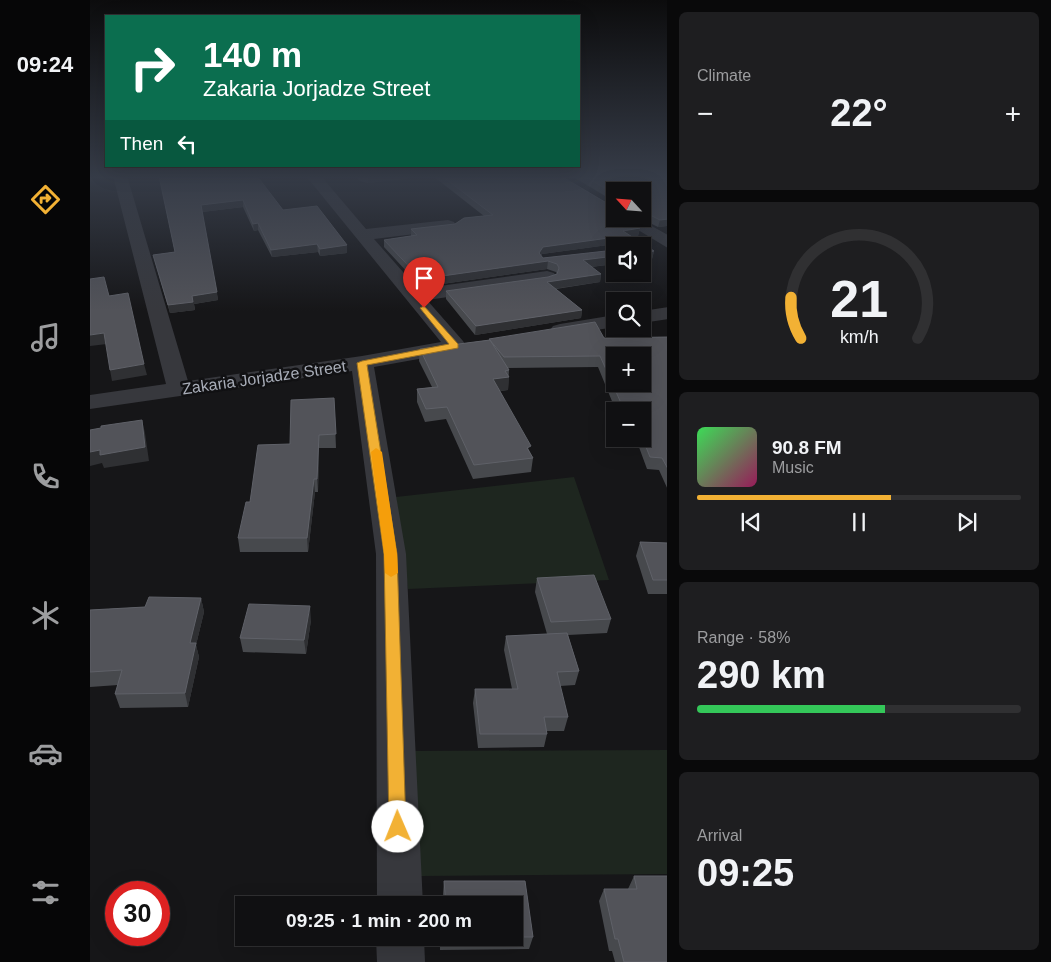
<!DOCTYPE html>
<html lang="en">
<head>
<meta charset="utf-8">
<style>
  :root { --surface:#101012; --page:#1e1e20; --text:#f1f3f6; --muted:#9c9d9f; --line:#303032; --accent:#f2b134 }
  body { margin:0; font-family:Helvetica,sans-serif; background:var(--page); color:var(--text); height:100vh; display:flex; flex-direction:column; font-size:19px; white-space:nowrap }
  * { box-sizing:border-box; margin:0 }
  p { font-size:16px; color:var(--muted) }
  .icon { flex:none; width:28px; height:28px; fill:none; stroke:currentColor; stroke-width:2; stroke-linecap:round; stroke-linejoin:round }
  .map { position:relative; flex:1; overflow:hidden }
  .details { display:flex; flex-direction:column; gap:12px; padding:12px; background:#09090a; width:384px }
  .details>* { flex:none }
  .guide { position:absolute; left:15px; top:15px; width:475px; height:152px; border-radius:0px; box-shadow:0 5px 20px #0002,0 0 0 1px var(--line); background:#0b6e4f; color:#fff; overflow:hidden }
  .needle { width:32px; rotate:296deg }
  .tools { position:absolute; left:516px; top:182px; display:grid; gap:10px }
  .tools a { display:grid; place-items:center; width:45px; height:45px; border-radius:0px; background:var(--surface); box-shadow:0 5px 20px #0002,0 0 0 1px var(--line); font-size:25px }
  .speed { position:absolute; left:15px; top:881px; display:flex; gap:10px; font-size:25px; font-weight:700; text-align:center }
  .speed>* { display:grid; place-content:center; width:65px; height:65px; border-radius:50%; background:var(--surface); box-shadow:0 5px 20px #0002,0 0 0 1px var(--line); line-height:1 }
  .speed .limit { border:8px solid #d22; background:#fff; color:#111 }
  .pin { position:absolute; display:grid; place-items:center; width:42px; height:42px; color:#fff; margin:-51px -21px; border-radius:50% 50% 50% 0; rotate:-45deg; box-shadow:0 0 5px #0007 }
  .pin .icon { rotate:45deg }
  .me { position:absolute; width:55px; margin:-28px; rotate:359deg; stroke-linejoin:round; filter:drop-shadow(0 0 4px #0008) }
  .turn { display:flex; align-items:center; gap:18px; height:105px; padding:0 15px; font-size:22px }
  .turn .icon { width:65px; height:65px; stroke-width:2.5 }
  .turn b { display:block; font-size:35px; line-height:42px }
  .then { display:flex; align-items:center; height:48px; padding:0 15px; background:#0003; gap:10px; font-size:19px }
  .big { font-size:38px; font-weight:800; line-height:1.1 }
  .details .widget { flex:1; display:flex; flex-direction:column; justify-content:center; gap:8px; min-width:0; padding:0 18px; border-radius:8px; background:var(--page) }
  .details .dial { align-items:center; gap:0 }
  .dial svg { height:130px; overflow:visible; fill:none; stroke:var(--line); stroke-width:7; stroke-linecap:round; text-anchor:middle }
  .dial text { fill:var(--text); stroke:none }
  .song { display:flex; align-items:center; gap:15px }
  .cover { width:60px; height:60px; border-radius:8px; background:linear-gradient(135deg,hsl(130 70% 55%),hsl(330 70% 35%)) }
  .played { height:5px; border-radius:2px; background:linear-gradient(90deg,var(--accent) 60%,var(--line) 60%) }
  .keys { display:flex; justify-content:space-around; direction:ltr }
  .heat { display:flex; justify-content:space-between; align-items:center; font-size:28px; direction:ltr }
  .charge { height:8px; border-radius:4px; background:linear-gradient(90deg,#34c759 58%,var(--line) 0) }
  .trip { position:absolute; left:145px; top:896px; width:288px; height:50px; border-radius:0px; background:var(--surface); box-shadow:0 5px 20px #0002,0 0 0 1px var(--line); font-weight:800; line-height:50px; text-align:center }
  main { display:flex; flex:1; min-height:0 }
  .tabs { display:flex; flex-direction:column; width:90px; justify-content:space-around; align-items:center; background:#060607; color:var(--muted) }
  .tabs .icon { width:35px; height:35px }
  .tabs .active { color:var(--accent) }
  .tabs b { font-size:22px; color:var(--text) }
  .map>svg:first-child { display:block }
</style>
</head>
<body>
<main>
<nav class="tabs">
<b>09:24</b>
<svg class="icon active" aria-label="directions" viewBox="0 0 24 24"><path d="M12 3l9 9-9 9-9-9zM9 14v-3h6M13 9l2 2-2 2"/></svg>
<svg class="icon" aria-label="music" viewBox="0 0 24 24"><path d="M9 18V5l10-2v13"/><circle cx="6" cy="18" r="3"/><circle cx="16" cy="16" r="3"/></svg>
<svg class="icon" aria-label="phone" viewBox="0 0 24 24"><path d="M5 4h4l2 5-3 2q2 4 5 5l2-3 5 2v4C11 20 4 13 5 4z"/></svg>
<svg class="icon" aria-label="climate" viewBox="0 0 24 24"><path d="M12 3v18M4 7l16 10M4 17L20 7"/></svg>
<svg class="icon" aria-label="car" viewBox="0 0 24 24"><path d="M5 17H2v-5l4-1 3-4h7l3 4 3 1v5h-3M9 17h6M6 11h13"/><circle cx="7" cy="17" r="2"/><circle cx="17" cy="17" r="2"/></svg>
<svg class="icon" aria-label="filters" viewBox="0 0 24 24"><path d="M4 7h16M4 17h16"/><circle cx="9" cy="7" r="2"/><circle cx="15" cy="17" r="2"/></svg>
</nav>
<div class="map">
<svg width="578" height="962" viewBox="0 0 578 962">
  <rect width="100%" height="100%" fill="#161618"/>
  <path fill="#1e261f" d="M484,477L519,580L318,589L306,497Z
    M577,750V874L331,876L323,751Z"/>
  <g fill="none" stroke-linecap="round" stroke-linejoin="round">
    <path fill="#37383d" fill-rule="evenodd" d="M23,176H37L98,381L272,356L351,342L216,176H231L276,229L358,220L364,222L366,225L364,228L358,230L284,239L328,289L457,271L464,273L466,277L464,281L457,283L337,300L373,341L376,346L373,351L284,367L316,554L333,905H287L286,554L262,371L0,409V395L76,384Z
      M530,219H549L578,235V248Z
      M578,307V319L552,323V311Z
      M525,315V327L470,336L463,334L460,330L463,326L470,324Z
      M286,938H334L335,962H287Z"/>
  </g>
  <path fill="#47494d" d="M69,176L193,210L257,245V253L230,256L228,252L182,257L168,230L164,231L153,207L112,212L128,300L104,304L105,310L80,313L65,262L63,255L85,252Z
    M265,176H338L278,183L270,181Z
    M343,176H471L525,208V219H539L547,223L546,226L550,228L548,236H542L564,251L562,259L552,260V246H527L525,244L452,254L451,256L453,258L525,250V264L501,267L511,274L510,282L466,289L492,310L491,318L385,335L356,299V291L458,277L467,274L466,272L457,269L331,287L294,247V240L321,236V229L365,224L374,218L394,216Z
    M482,176H578V226L568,227L552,219V191H525V202Z
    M578,337V490L569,470L557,469L546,439H552V411H526L508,367L418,368L419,370L418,390L410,391L443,458L441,472L383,479L356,419L335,422L327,402V389L342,387L329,361L330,349L399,340V339Z
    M244,398L246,448H229L228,492H225L218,552H150L148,538L160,502Z
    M550,542L578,543V594H558L546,556Z
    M447,578L521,619L517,633L478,635L489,671L485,685L470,686L478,717L474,731H457V734L454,747L388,748L383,703L385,689H422L414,650L416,636L457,634L445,592Z
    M111,598L114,612L106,645L109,657L98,707L30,708L25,694L28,685L0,687V610L55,607Z
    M221,620L216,654L153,652L150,638Z
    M544,876L578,962H525L522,951H519L509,901L514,889H538Z
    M354,881H435L443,937L439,949L350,950V938H424V905H354L353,894Z"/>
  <path fill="#2f3033" d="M282,176H338L278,183V177Z
    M153,200V207L112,212L111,205Z
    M578,219V226L568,227L570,220Z
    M168,223V230L164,231L163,224Z
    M547,223L546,229L550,228L548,236L532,238L533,231L543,224Z
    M526,237L525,244L452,254L448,261L449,253L453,247Z
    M227,244L228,252L182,257L181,250Z
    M257,245V253L230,256V249Z
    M564,251L562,259L552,260V253Z
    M525,256V264L491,268L493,260Z
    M458,261L457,269L331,287V279Z
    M511,274L510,282L456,290L457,282Z
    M127,292L128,300L104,304L105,310L80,313L78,305L102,296Z
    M492,310L491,318L385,335L386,326Z
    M14,333L17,344L0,346V335Z
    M54,364L57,375L22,381L20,370Z
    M419,377L418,390L402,392L403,379Z
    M52,420L55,433L59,461L14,468L12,463L0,466V452Z
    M229,435V448L228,492L227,479Z
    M224,479L225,492L218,552L217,538Z
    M111,598L114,612L106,645L109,657L98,707L95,693L100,643Z
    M220,606L221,620L216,654L214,640Z"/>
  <path fill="#525359" stroke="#5f6168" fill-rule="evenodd" d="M69,176H167L193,210L227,206L257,245L230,249L227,244L181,250L168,223L163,224L153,200L111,205L127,292L102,296L103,302L78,305L63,255L85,252Z
    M352,176H471L525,208V219H539L547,223L543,224L550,228L533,231L564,251L552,253V246H527L528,239L526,237L453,247L449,253L453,258L525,250V256L493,260L511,274L457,282L492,310L386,326L356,291L458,277L467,274L469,268L467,264L458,261L331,279L294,240L327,235L321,229L365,224L374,218L403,215Z
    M494,176H578V219L570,220L552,211V191H525V194Z
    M14,277L19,296L38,293L54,364L20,370L14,333L0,335V279Z
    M505,322L514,338L578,337V469L572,458L560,457L552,437V411H543L540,403H531L510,356L414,357L399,339ZM525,356H552V384H525Z
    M400,340L419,370L415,371L419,377L403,379L441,446L437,448L443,458L384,465L357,407L336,409L327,389L348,387L330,349Z
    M244,398L246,434L229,435L227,479H224L217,538H148L156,502H160L168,445L200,444L201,400Z
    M52,420L55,447L10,455V450L0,452V430L11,428V426Z
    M550,542L578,543V580H563Z
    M504,575L521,619L461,622L447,578Z
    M59,597L111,598L100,643H106L95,693L25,694L32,670L0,672V610L55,607Z
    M159,604L220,606L214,640L150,638Z
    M477,633L489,671L467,672L478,717H454L457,734H390L385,689H428L416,636Z
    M544,876H578V962H534L528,939H525L514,889H547Z
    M354,881H435L443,937H424V905H356Z"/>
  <linearGradient id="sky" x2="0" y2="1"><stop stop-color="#0c0c0d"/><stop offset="0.57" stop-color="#363c48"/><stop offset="1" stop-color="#363c48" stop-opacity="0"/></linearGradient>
  <rect width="578" height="311" fill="url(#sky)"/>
  <path fill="#f2b134" stroke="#9d7322" d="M334,306L368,344V348L277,365L307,554L316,827L314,833L308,836L301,833L299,827L294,554L267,363L272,361L359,344L330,308Z"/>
  <path fill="#f59e0b" d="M286,448L292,452L307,554L308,573L301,577L295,573L294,554L281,452Z"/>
  <g text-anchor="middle" stroke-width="5" stroke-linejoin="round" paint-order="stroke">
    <g font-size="16" fill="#a8adb8" stroke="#111113">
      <text transform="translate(174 377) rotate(-8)" y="6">Zakaria Jorjadze Street</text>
    </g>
  </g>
</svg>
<div class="tools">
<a><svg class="needle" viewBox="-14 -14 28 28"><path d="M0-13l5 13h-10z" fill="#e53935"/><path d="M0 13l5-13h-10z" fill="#9c9d9f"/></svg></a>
<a><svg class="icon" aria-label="sound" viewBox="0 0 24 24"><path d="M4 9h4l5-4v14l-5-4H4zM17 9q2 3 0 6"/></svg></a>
<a><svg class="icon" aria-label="search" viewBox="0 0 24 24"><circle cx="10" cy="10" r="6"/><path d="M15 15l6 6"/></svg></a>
<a>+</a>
<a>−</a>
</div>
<div class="speed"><div class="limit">30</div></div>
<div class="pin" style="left:334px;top:308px;background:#d93025"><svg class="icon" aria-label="arrive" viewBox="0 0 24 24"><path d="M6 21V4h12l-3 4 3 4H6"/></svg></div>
<svg class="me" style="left:308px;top:827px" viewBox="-20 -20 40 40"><circle r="19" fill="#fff"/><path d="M0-13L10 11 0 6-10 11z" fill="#f2b134"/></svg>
<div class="trip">09:25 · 1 min · 200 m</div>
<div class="guide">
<div class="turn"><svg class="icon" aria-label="right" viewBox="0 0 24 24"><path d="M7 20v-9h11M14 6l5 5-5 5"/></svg><div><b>140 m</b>Zakaria Jorjadze Street</div></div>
<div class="then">Then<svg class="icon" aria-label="left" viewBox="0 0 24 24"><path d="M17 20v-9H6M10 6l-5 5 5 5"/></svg></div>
</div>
</div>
<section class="details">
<div class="widget"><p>Climate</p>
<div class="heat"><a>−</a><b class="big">22°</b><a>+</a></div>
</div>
<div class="widget dial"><svg viewBox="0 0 100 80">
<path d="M14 69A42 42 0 1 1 86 69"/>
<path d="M14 69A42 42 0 0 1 8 44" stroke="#f2b134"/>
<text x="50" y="56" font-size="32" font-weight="700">21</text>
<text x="50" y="72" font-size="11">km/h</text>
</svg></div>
<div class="widget">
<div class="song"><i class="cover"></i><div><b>90.8 FM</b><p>Music</p></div></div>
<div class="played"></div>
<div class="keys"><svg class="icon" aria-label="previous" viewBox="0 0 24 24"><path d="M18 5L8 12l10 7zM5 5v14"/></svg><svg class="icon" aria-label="pause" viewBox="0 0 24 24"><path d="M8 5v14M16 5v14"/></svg><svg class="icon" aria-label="next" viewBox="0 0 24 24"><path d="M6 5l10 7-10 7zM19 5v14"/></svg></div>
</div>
<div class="widget"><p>Range · 58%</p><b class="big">290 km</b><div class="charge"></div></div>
<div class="widget"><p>Arrival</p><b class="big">09:25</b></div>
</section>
</main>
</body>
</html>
